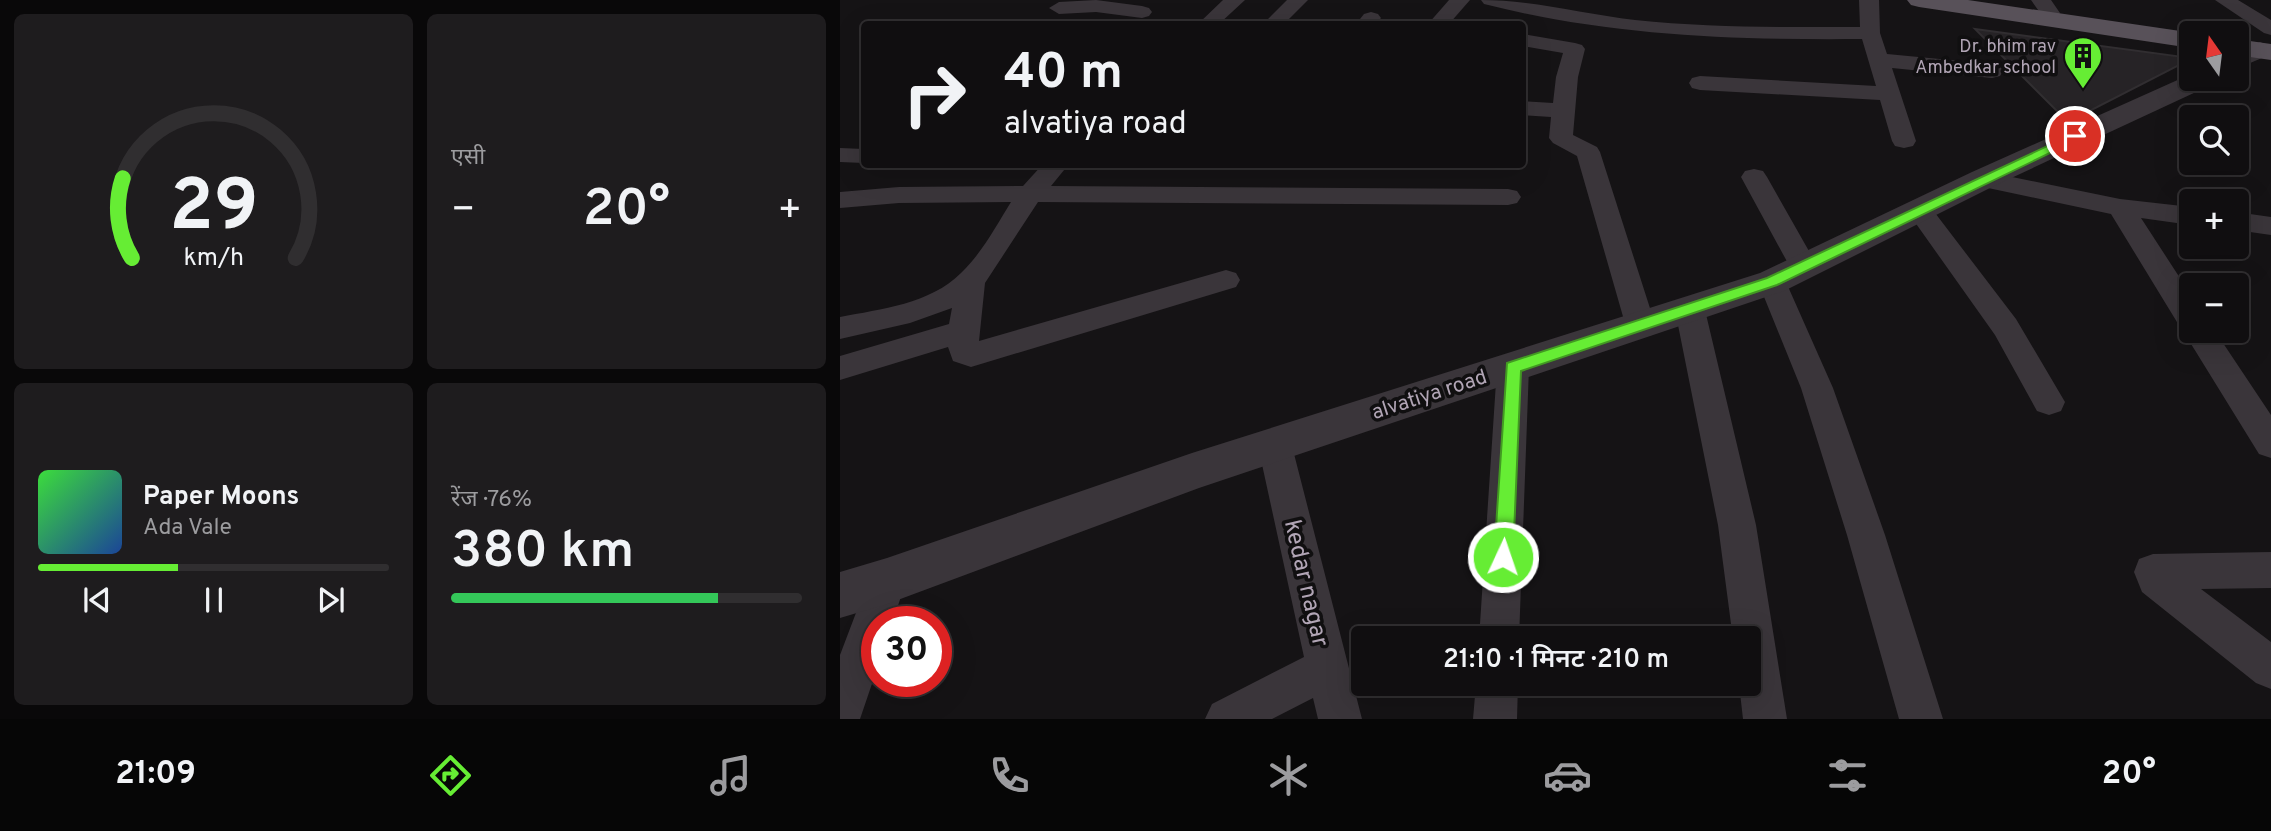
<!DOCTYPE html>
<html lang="hi">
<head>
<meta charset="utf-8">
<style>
  :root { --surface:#100e10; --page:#1e1c1e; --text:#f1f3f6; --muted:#9c9c9f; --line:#302e30; --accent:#66ed34 }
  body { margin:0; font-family:Overpass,"Noto Sans Devanagari",sans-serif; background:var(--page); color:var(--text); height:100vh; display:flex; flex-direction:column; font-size:26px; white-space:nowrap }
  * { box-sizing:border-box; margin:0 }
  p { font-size:23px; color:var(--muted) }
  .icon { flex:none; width:38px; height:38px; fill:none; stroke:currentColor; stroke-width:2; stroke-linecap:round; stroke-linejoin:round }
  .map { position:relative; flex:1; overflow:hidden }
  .panel { display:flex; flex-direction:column; gap:14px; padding:14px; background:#090809; width:840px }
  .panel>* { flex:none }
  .guide { position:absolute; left:21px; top:21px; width:665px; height:147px; border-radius:7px; box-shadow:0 7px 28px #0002,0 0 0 2px var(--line); background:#100e10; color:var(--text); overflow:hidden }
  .needle { width:46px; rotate:346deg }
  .tools { position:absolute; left:1339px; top:21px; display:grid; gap:14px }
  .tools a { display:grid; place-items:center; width:70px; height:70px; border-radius:7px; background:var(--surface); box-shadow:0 7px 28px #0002,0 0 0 2px var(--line); font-size:35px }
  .speed { position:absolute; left:21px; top:606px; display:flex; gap:14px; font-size:35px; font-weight:700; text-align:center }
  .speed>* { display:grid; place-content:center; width:91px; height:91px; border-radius:50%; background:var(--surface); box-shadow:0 7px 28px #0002,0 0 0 2px var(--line); line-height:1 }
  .speed .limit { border:10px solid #d22; background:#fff; color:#111 }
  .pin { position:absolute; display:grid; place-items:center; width:60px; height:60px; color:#fff; margin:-30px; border:4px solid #fff; border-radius:50%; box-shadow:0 2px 7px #0007 }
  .me { position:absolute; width:77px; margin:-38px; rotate:3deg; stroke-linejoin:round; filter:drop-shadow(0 0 5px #0008) }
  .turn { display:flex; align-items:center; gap:24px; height:147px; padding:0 28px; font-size:32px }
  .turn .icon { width:91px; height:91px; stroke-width:2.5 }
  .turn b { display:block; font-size:49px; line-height:60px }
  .big { font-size:52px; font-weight:600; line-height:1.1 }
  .panel .tile { flex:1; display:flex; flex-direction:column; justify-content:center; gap:10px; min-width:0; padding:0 24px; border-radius:10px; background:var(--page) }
  .panel .dial { align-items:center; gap:0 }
  .dial svg { height:182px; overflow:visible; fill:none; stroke:var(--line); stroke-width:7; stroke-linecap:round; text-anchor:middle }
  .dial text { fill:var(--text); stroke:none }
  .song { display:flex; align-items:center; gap:21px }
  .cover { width:84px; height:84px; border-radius:10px; background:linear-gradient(135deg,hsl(120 70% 55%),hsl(220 70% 35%)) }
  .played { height:7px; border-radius:4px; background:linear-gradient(90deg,var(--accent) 40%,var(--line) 40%) }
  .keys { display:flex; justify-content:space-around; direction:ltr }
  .heat { display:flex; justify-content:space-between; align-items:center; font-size:38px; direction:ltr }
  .charge { height:10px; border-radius:5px; background:linear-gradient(90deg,#34c759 76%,var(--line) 0) }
  .panel .tiles { flex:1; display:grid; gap:14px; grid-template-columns:repeat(2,1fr) }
  .trip { position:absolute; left:511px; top:626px; width:410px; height:70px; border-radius:7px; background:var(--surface); box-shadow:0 7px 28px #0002,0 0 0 2px var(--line); font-weight:600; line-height:70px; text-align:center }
  .dock { display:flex; height:112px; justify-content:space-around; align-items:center; background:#060606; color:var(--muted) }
  .dock .icon { width:49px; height:49px }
  .dock .on { color:var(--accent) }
  .dock b { font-size:32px; color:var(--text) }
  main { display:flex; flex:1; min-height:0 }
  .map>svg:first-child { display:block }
</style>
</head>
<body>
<main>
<section class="panel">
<div class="tiles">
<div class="tile dial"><svg viewBox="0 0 100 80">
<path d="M14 69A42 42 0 1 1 86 69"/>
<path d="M14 69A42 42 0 0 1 10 34" stroke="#66ed34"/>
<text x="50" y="56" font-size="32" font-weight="700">29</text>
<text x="50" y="72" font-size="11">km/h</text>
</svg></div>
<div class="tile"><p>एसी</p>
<div class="heat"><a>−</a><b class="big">20°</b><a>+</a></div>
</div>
<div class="tile">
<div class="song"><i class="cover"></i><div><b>Paper Moons</b><p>Ada Vale</p></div></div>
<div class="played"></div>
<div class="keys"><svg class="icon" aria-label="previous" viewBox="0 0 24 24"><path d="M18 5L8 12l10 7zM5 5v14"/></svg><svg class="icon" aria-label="pause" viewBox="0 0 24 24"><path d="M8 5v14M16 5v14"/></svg><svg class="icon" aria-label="next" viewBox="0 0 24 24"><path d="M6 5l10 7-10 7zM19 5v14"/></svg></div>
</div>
<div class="tile"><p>रेंज · 76%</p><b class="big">380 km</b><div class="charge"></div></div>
</div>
</section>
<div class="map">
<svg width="1431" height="719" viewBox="0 0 1431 719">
  <rect width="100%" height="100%" fill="#151315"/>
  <path fill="#262326" stroke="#312e31" stroke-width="2" d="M1135,29L1351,58V59L1228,122Z"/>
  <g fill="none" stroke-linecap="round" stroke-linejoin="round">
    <path fill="#3a353a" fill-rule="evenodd" d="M256,0L302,6L309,8L312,12L309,16L302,18L256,12L219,14L209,8L219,2Z
      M383,0H405L379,24H358Z
      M447,0H468L444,24H423Z
      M609,0H630L609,24H588Z
      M641,0C693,0 743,14 795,20C870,28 945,27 1020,27L1019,0H1039L1040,33L1047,54L1152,64L1160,66L1163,71L1160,76L1152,78L1052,68L1076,141L1073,146L1064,148L1055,146L1052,141L1040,100L860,90L852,88L849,83L852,78L860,76L1036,86L1022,39C892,40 771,36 644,4Z
      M1191,0H1211L1220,13L1217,17H1203Z
      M1375,0H1398L1431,20V35L1424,33Z
      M531,12L538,14L541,18L536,24H516L524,14Z
      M682,34L735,43L742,45L745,49L738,77L733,135L757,147L760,152L816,327L812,335L801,338L790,335L786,327L737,156L713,143L709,138L711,117L682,115V101L713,103L716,77L723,53L682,46Z
      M0,148L24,149V163L0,162Z
      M203,164H229L211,186L668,189L677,191L681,197L677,203L668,205L198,202L145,283L139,341L386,270L396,273L400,280L396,287L131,367L113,361L108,347L0,380V356L109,324L112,308L70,323L0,339V317C41,309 90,304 121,273C142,253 156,226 171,202L59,203L0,208V192L59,187L183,186Z
      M914,169L923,171L927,177L978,267L974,274L964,277L954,274L950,267L901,177L905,171Z
      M1143,171L1280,199L1351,207V225L1301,218L1351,295V331H1375L1431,415V458L1419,454L1348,339L1344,331L1345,328L1340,327L1271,214L1134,185L1130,179L1134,173Z
      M1080,202L1089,205L1176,319L1225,402L1221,411L1209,415L1197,411L1155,335L1067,211L1071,205Z
      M1396,212L1431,217V235L1396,230Z
      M932,272L942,275L946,282L993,388L1045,535L1103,719H1059L1007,535L961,388L918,282L922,275Z
      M850,299L861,302L865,310L916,525L947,719H903L899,684H908V639H893L878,525L835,310L839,302Z
      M673,355L684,358L689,367L679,639H639L657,367L662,358Z
      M435,432L447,436L452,446L522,719H478L473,698L432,719H365L372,704L464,657L418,446L423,436Z
      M1431,552V588L1361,589L1431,642V689L1416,683L1302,592L1294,572L1299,559L1313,554Z
      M47,563L61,568L66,581L53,621H37V669L20,719H0V655L33,568Z
      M636,684H678L677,719H633Z"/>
    <path fill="#3a353a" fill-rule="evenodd" d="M1420,42L1431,47L1429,55L1396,69V51Z
      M1351,74V79H1374L1371,85L1154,186L944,291L359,488L47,604L0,618V572L47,558L352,453L920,273L1132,172Z"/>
    <path fill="#585159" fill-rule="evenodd" d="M1067,0H1128L1354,33H1351V48L1079,7L1071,5Z
      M1396,39L1431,44V60L1396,55Z"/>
  </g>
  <path fill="#66ed34" stroke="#429a22" stroke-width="2" d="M1235,133L1241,136L1239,139L937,285L681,371L673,557L670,564L663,566L656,564L654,557L667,363L927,278Z"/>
  <defs>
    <symbol id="building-pin" viewBox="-11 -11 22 30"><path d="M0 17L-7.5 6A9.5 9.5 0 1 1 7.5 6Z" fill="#66ed34" stroke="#100f10"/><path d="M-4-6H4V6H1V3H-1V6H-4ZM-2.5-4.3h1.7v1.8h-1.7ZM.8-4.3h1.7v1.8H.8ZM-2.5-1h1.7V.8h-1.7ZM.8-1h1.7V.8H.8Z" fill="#111"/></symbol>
  </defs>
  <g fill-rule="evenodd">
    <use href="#building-pin" x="1221" y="34" width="44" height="60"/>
  </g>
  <g text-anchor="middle" stroke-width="7" stroke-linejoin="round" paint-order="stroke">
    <g font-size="18" fill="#b1a5b5" stroke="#100f10" text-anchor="end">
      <text x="1216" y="52">Dr. bhim rav<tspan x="1216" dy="21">Ambedkar school</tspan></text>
    </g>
    <g font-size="21" fill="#b1a5b5" stroke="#100f10">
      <text transform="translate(589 394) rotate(-18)" y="7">alvatiya road</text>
    </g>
    <g font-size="24" fill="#b1a5b5" stroke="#100f10">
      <text transform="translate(467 583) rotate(77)" y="8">kedar nagar</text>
    </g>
  </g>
</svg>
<div class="tools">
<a><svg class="needle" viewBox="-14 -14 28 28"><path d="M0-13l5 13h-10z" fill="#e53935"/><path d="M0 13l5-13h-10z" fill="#9c9c9f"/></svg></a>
<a><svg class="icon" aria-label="search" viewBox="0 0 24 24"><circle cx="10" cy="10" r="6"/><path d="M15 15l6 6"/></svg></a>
<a>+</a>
<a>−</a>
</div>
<div class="speed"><div class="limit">30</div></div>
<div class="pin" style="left:1235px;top:136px;background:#d93025"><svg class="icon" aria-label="arrive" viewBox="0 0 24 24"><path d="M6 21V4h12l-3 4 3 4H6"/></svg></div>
<svg class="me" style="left:663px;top:557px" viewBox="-20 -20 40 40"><circle r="17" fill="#66ed34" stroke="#fff" stroke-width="3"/><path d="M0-11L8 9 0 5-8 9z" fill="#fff"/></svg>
<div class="trip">21:10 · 1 मिनट · 210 m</div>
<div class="guide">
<div class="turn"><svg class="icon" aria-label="right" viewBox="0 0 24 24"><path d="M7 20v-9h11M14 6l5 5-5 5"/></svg><div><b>40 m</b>alvatiya road</div></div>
</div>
</div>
</main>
<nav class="dock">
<b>21:09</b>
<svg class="icon on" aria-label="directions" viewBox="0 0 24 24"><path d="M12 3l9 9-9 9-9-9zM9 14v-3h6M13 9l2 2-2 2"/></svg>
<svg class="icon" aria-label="music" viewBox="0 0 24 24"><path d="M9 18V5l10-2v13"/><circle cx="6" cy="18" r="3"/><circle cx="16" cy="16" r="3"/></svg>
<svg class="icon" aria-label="phone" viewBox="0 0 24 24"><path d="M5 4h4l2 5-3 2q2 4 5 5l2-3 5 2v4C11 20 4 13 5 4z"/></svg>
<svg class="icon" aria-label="climate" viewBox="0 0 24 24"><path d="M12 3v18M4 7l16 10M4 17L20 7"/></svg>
<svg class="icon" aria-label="car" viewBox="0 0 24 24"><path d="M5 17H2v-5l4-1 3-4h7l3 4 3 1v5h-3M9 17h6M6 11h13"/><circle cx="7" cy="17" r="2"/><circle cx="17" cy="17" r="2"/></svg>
<svg class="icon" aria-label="filters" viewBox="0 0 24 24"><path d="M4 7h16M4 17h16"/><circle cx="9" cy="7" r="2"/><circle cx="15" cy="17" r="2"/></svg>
<b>20°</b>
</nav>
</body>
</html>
